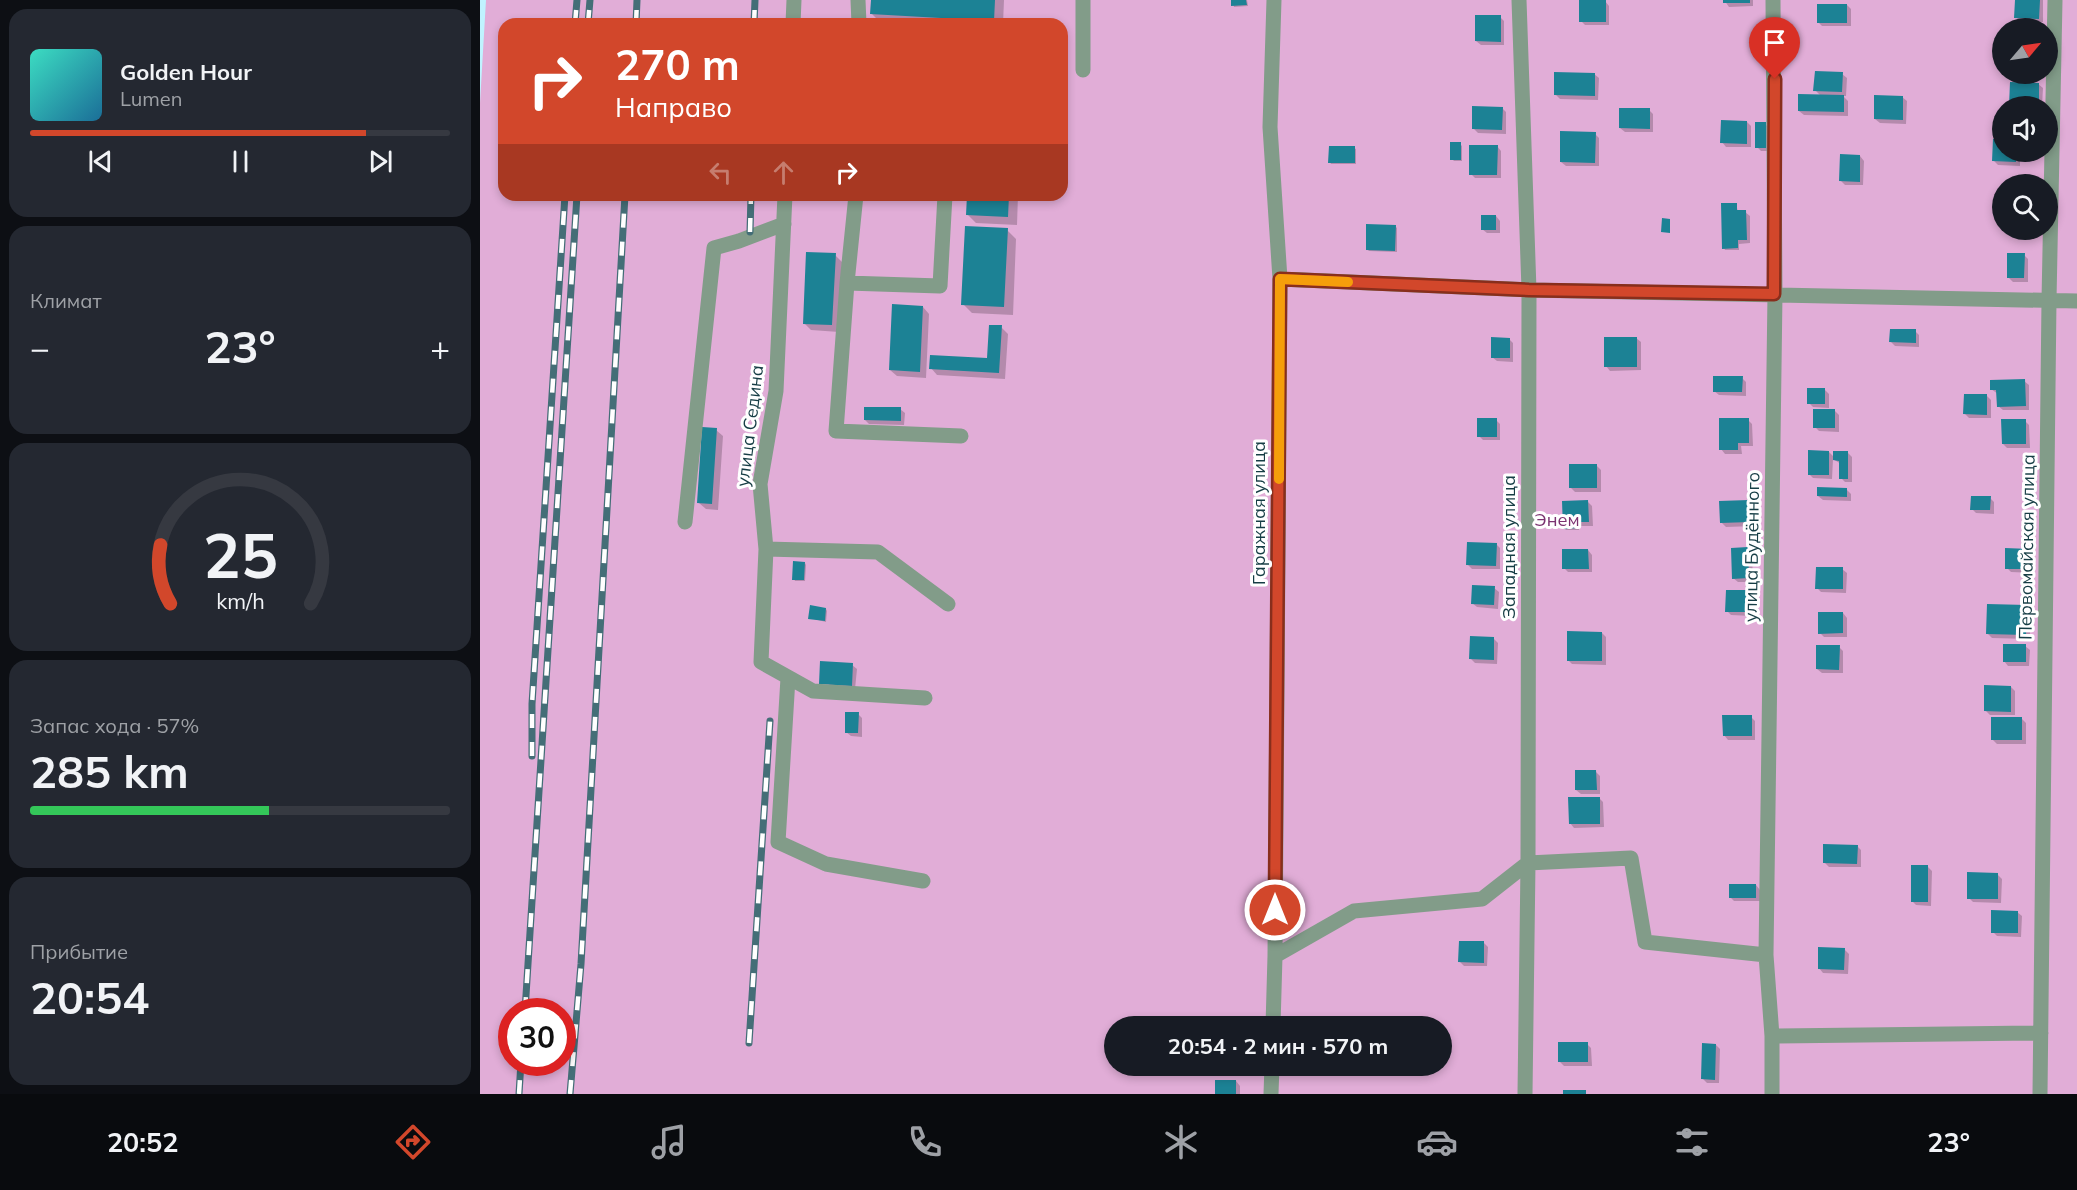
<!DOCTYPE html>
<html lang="ru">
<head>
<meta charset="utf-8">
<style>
  :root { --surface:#171b24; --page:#242831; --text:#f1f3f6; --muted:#9ea1a6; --line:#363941; --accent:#d2472b }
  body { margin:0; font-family:Mulish,sans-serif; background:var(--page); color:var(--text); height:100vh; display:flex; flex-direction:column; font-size:22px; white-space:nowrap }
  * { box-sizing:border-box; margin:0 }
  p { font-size:20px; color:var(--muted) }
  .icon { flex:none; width:33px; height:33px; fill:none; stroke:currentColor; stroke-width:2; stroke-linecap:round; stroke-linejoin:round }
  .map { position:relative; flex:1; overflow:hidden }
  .side { display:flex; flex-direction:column; gap:9px; padding:9px; background:#0d0f14; width:480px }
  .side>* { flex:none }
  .banner { position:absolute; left:18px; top:18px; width:570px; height:183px; border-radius:18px; box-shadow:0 3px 9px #0003; background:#d2472b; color:#fff; overflow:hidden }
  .needle { width:39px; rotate:61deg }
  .tools { position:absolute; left:1512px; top:18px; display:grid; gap:12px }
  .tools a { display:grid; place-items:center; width:66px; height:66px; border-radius:50%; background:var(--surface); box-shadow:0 3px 9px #0003; font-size:30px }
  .speed { position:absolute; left:18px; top:998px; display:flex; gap:12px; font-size:30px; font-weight:700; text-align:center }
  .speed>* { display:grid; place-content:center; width:78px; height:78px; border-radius:50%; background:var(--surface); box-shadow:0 3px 9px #0003; line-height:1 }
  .speed .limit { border:9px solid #d22; background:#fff; color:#111 }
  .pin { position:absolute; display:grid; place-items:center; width:51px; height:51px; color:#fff; margin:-62px -26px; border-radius:50% 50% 50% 0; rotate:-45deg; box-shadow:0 0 6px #0007 }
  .pin .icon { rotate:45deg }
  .me { position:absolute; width:66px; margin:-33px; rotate:0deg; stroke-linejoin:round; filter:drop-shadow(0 0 4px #0008) }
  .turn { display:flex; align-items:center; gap:21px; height:126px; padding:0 18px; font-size:27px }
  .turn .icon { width:78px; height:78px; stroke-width:2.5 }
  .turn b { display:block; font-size:42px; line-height:51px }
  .lanes { display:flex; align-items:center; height:57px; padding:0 18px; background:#0003; justify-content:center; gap:30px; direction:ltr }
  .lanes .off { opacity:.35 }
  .big { font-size:45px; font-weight:700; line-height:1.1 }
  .side .card { flex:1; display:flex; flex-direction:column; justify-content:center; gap:9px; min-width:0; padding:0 21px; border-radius:18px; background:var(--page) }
  .side .dial { align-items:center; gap:0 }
  .dial svg { height:156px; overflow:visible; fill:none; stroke:var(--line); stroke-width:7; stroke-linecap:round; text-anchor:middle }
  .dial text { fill:var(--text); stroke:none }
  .song { display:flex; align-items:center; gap:18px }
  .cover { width:72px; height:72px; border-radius:9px; background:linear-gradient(135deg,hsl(170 70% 55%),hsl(200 70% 35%)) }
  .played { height:6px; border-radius:3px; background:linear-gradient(90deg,var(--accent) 80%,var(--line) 80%) }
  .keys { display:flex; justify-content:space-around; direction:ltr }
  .heat { display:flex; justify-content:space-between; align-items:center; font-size:33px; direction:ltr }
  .charge { height:9px; border-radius:4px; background:linear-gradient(90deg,#34c759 57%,var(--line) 0) }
  .trip { position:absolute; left:624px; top:1016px; width:348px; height:60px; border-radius:30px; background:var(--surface); box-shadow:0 3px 9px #0003; font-weight:700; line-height:60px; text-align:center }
  .menu { display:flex; height:96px; justify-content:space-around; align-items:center; background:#090b0e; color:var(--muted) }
  .menu .icon { width:42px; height:42px }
  .menu .on { color:var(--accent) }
  .menu b { font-size:27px; color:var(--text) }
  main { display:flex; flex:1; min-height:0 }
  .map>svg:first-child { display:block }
</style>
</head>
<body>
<main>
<section class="side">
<div class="card">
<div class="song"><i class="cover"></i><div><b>Golden Hour</b><p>Lumen</p></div></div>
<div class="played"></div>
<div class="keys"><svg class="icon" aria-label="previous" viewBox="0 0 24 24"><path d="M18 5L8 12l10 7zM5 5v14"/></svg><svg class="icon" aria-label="pause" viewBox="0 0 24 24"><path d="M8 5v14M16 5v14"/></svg><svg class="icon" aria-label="next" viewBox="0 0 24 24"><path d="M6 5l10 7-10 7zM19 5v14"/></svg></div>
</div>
<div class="card"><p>Климат</p>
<div class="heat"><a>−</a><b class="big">23°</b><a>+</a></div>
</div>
<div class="card dial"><svg viewBox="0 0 100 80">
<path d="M14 69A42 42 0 1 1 86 69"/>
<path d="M14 69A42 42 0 0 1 9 39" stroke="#d2472b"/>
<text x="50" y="56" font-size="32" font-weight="700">25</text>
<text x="50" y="72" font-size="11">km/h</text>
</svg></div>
<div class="card"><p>Запас хода · 57%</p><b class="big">285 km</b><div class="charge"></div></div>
<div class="card"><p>Прибытие</p><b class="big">20:54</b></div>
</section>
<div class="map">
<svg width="1597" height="1094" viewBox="0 0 1597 1094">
  <rect width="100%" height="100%" fill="#c0f3ff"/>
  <path fill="#e1add7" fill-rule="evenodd" d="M6,0H1597V1094H0V103ZM24,24H582V195H24ZM1522,28H1568V74H1522ZM1522,106H1568V152H1522ZM1522,184H1568V230H1522ZM32,1011H82V1062H32ZM634,1026H962V1065H634Z"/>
  <path fill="#0003" d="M393,0H524L523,24L401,23L392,14Z
    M752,0H767L768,6L754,7Z
    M1244,0H1273V6L1249,7Z
    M1536,0H1563V22H1540L1536,17Z
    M1125,1L1129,6V25H1105L1101,21Z
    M1367,5L1371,9V26H1342L1338,22Z
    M1020,17L1024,21V45H1001L996,41Z
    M1114,74L1119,78L1118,100L1080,99L1076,95Z
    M1362,74L1367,78L1366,96H1363L1368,101V116L1324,115L1319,111L1341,96L1335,90Z
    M1531,84H1558L1563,88L1562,106H1531Z
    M1422,97L1427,101L1426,124L1400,123L1395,119Z
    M1022,108L1026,112V134L998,133L994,129Z
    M1169,110L1173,114V132H1145L1140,128Z
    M1267,122L1271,126V147H1246L1242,142Z
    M1285,124L1289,128L1290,151H1281L1277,147Z
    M1115,134L1119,138V166H1086L1081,162Z
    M1514,140L1522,141V152H1540V166L1518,165L1514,161Z
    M980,144L982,146V161H974L972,159Z
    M1017,146L1021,151V178H995L991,174Z
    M874,148L876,149V164H851L850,162Z
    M1380,156L1384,161L1383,185H1365L1361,181Z
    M329,195H347V200H334Z
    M488,195H538L537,225L496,223L487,214Z
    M1256,204L1258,212H1265L1270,216V243L1259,244V250H1245L1244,248Z
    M1016,216L1020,221V233H1007L1002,229Z
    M915,226L917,228V252L889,251L887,249Z
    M527,230L536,239L533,315L492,313L483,304Z
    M355,255L362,262L359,332L331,330L324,323Z
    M1544,255L1548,259V282H1533L1528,277Z
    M443,307L449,314L446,378L417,376L410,370Z
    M521,327L528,334L525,379L457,375L451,368L509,360Z
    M1435,331L1439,335V347L1415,346L1411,342Z
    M1156,338L1161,342V370L1130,371L1126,366Z
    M1029,339L1033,343V362L1017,361L1012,357Z
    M1262,378L1266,382V396L1239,395L1234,391Z
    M1544,381L1549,385V410H1523L1518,406V394L1511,389Z
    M1345,390L1349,394V408L1333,407L1329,403Z
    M1507,396L1511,400V418H1489L1485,414Z
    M420,409L425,413L424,425L389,424L385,420Z
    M1355,411L1359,415V432L1339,431L1335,427Z
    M1016,420L1020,424V440H1003L999,436Z
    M1268,420L1272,424L1273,446H1261L1262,454H1245L1241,449Z
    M1545,421L1549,425L1550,448H1527L1523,444Z
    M236,430L243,436L238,510L226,509L219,503Z
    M1349,452L1354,457L1368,453L1372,457V482H1365L1361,478V464L1353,459L1352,479L1333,478L1329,474Z
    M1116,465L1121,470V492H1095L1091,488Z
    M1367,490L1371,494V501L1343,500L1338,496Z
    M1510,498L1514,502V514L1496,513L1492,509Z
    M1108,502L1112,506L1113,526H1099V530H1086L1084,528Z
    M1269,502L1273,506L1274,526L1246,527L1241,522Z
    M1016,544L1020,548V569H992L988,565Z
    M1268,549L1272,553L1273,582H1258L1253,578Z
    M1108,550L1112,555V572H1088L1084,568Z
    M1550,550L1554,554V573L1531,572L1527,568Z
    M325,563L326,565L325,581H315L314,579Z
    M1362,569L1367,573L1366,593L1341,592L1337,588Z
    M1014,588L1019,592L1018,609L997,607L992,603Z
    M1269,592L1273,596L1272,616L1251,615L1247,611Z
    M1546,606L1550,610V639L1512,638L1508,634Z
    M346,609L347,611L346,622L330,618Z
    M1363,613L1367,618V637H1344L1340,633Z
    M1122,633L1126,637V665L1092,664L1088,660Z
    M1014,639L1018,643L1017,664L995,663L991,659Z
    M1545,646L1550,650L1549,666H1528L1524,661Z
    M1359,647L1363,651V673H1342L1337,669Z
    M372,665L377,669L375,689L345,688Z
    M1531,687L1535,691V715H1510L1505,710Z
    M378,714L382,718V737L371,736L366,732Z
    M1271,717L1275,721V740H1248L1244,735Z
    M1542,719L1546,723V744H1517L1512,739Z
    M1116,772L1120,776V794H1101L1096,790Z
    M1119,798L1123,802L1124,827L1094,828L1090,823Z
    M1377,846L1381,850V867H1349L1344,862Z
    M1447,866L1452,871L1451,906L1436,905L1432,901Z
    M1517,874L1522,879L1521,903L1493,902L1489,898Z
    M1276,885L1280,890V901H1254L1250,897Z
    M1537,912L1542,916L1541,937L1517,936L1513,932Z
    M1004,943L1008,947L1007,966H984L980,962Z
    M1364,949L1369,954L1368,974L1343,973L1339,968Z
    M1107,1044L1111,1048L1112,1066H1084L1080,1062Z
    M1236,1045L1240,1049L1239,1083H1227L1223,1079Z
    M756,1081L760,1086V1094H737Z"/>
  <path fill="#1c8295" d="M391,0H515L514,21L390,14Z
    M751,0H766L767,5L751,6Z
    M1099,0H1126V22H1099Z
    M1243,0H1270V3H1243Z
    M1535,0H1560L1559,19L1534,18Z
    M1337,4H1367V23H1337Z
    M995,15H1021V42L995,41Z
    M1335,71L1363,72L1362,92L1333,91Z
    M1074,72L1115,73V96L1074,95Z
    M1530,82L1559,83V106H1529Z
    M1318,94L1364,95V112L1318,111Z
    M1394,95L1423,96V120L1394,119Z
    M992,106L1023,107L1022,130L992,129Z
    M1139,108H1170V129L1139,128Z
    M1241,120L1267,121V144L1240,143Z
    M1275,122H1286V148H1275Z
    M1080,131L1116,132L1115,163L1080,162Z
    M1513,139H1522V152H1537L1536,162L1512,161Z
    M970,142H981V160H970Z
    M989,145H1018L1017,175H989Z
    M849,146H875V163H848Z
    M1360,154L1380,155V182L1359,181Z
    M487,195H529L528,217L486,215Z
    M1241,203H1257V210H1266L1267,240H1258V248L1242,249Z
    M1001,215H1016V230H1001Z
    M1182,218L1190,219V233L1181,232Z
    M886,224L916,225L915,251L886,250Z
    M485,226L528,228L524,307L481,305Z
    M326,252L356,253L352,325L323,324Z
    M1527,253H1545L1544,278H1527Z
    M412,304L443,306L440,372L409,370Z
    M509,325H522L519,373L449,369L450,355L507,358Z
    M1410,329H1436V343L1409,342Z
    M1011,337L1030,338V358H1011Z
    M1124,337H1157V367H1124Z
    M1233,376H1263L1262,392H1233Z
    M1545,379L1546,406L1517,407L1516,390H1510V380Z
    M1327,388H1345V404H1327Z
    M1484,394H1507V415L1483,414Z
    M384,407H421V421L384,420Z
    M1333,409H1355V428H1333Z
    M997,418H1017V437H997Z
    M1239,418H1269V443H1258V450H1239Z
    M1521,419H1546V444H1522Z
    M222,427L237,428L232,504L217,503Z
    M1328,450L1349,451V475H1328Z
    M1353,451H1368V479H1359V461L1353,460Z
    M1089,464H1117V488H1089Z
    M1337,487L1367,488V497L1337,496Z
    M1491,496H1511L1510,510H1490Z
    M1108,500L1109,522H1097L1098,528L1083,529L1082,501Z
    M1269,500L1270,522L1240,523L1239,501Z
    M987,542L1017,543L1016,566L986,565Z
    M1268,547L1269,578L1252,579L1251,548Z
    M1525,548L1550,549V569H1525Z
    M1082,549H1108L1109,569H1082Z
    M313,561L325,562L324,580H312Z
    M1336,567H1363V589H1335Z
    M992,585L1015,586L1014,605L991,604Z
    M1246,590H1269V612H1245Z
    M1507,604L1547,605L1546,635L1506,634Z
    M330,605L346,608L345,621L328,619Z
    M1338,612H1363V633L1338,634Z
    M1087,631L1122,632V661H1087Z
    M990,636L1014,637V660L989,659Z
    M1523,644H1546V662H1523Z
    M1336,645H1360L1359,670L1336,669Z
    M340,661L373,663L372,686L339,684Z
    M1504,685L1531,686V712L1504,711Z
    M365,712H379L378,733H365Z
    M1242,715H1272V736H1243Z
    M1511,717H1542V740H1511Z
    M1095,770H1116L1117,790H1095Z
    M1088,797H1120V824H1089Z
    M1343,844L1378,845L1377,864L1343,863Z
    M1431,865H1448V902H1431Z
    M1487,872L1518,873V899H1487Z
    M1249,884H1276V898H1249Z
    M1511,910L1538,911V933H1511Z
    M979,941H1004V963L978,962Z
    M1338,947L1365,948L1364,970L1338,969Z
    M1078,1042H1108V1062H1078Z
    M1222,1043L1236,1044L1235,1080L1221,1079Z
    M735,1080H756V1094H735Z
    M1083,1090H1106V1094H1083Z"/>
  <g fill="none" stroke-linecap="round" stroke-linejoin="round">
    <path stroke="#829c89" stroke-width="15" d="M378,0L379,24
      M603,0V70
      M1039,0L1049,290L1048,863L1045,1094
      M313,24L314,0
      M305,195L296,391L280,484L286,549L281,662L333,691L445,698
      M376,195L367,283L356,431L481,436
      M800,279L1049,290L1597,301
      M367,283L460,286L465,195
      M205,522L234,248L259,241L304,224
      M286,549L398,552L468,604
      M308,678L298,842L346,864L443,881
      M795,956L874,911L1002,899L1048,863L1151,858L1165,942L1286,955
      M793,1026L795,956L800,279L790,127L794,0
      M1292,1036L1561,1033
      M791,1094L792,1065
      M1292,1094V1036L1286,955L1295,294L1293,0
      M1560,1094L1569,300L1575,0"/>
    <defs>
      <path id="rail" d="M95,24L97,0
        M108,24L110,0
        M156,24L157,0
        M274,24L275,0
        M270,232L271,195
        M52,756V704L85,195
        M45,1011L97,195
        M269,1043L290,721
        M39,1094L41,1062
        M90,1094L101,964L145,195"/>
    </defs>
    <use href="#rail" stroke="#446e77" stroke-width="7"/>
    <use href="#rail" stroke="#fff" stroke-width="4.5" stroke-dasharray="14" stroke-linecap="butt"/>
  </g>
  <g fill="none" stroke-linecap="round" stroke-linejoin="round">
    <defs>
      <path id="route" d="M795,910L800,279L1049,290L1294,294L1295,79"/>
    </defs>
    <use href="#route" stroke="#882e1c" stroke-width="15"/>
    <use href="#route" stroke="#d2472b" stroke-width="10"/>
    <path stroke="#f59e0b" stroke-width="10" d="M799,479L800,279L868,282"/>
  </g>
  <g text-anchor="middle" stroke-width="6" stroke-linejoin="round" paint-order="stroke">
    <g font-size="18" fill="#163d45" stroke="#fff">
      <text transform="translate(270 426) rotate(-83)" y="6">улица Седина</text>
      <text transform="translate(779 513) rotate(-90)" y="6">Гаражная улица</text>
      <text transform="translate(1029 547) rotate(-90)" y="6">Западная улица</text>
      <text transform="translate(1272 547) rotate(-89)" y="6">улица Будённого</text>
      <text transform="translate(1547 547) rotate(-89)" y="6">Первомайская улица</text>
    </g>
    <g font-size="18" fill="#7b3371" stroke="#fff">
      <text x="1077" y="526">Энем</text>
    </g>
  </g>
</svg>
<div class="tools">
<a><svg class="needle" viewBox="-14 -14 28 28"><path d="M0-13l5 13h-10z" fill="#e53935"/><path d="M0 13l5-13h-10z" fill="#9ea1a6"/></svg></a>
<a><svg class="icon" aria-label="sound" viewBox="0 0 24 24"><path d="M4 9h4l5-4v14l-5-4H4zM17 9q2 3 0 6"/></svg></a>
<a><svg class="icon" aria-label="search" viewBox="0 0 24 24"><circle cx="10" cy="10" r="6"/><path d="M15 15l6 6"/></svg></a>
</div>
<div class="speed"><div class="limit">30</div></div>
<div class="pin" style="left:1295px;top:79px;background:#d93025"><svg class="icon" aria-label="arrive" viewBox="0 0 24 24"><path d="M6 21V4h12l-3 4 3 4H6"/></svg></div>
<svg class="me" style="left:795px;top:910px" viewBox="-20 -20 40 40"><circle r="17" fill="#d2472b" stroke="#fff" stroke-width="3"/><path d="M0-11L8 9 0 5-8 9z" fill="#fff"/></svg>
<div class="trip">20:54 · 2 мин · 570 m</div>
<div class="banner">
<div class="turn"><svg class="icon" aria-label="right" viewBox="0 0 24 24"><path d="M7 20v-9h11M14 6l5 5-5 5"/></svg><div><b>270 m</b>Направо</div></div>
<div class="lanes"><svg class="icon off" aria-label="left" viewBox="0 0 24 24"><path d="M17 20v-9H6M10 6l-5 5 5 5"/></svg><svg class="icon off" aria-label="ahead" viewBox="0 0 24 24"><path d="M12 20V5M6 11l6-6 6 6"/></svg><svg class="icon" aria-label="right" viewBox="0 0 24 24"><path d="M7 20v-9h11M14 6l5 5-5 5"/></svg></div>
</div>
</div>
</main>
<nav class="menu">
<b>20:52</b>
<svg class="icon on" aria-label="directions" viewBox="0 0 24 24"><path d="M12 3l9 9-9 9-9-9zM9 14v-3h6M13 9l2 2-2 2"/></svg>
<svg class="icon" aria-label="music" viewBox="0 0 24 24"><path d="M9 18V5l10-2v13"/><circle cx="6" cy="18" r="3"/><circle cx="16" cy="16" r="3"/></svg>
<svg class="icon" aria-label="phone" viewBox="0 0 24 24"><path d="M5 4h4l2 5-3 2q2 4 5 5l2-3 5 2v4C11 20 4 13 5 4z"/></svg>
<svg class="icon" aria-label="climate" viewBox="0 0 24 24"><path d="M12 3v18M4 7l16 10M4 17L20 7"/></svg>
<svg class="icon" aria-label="car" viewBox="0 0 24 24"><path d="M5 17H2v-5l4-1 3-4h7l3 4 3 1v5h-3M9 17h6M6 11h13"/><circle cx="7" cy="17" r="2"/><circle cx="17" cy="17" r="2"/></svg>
<svg class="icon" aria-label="filters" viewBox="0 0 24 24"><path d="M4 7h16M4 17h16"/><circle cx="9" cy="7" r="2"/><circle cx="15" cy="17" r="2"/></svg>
<b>23°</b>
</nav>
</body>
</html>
